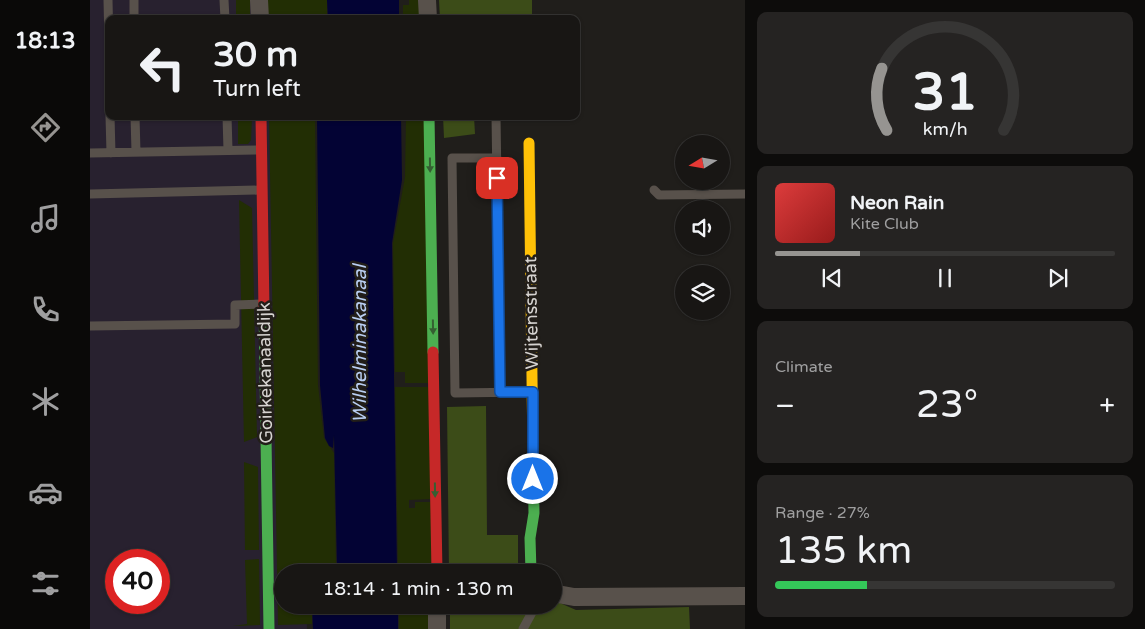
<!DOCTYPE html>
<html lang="en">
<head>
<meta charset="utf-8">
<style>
  :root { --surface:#181614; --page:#252322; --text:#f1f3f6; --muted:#9f9fa0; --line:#363534; --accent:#969491 }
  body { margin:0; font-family:"Varela Round",sans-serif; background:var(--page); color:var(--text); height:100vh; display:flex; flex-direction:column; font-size:19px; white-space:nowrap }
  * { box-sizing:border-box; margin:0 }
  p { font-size:16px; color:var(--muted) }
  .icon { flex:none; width:28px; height:28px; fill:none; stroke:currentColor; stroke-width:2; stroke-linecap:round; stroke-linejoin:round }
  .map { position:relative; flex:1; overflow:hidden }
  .side { display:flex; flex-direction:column; gap:12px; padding:12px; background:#0d0c0b; width:400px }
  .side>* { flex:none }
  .hud { position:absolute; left:15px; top:15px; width:475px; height:105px; border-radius:10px; box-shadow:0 1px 4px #0004,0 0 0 1px var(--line); background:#181614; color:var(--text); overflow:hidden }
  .needle { width:32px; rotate:259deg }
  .controls { position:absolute; left:585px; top:135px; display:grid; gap:10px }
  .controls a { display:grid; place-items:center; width:55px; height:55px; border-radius:50%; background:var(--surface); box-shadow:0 1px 4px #0004,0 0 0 1px var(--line); font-size:25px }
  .speed { position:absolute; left:15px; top:549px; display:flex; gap:10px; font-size:25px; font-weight:700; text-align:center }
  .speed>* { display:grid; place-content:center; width:65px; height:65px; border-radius:50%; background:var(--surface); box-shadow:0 1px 4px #0004,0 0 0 1px var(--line); line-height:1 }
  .speed .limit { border:8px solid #d22; background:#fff; color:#111 }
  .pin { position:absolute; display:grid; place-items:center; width:42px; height:42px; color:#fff; margin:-21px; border-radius:10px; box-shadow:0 2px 8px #0006 }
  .me { position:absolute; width:55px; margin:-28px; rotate:0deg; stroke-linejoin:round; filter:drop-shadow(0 0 4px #0008) }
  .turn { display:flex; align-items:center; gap:18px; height:105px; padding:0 25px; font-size:22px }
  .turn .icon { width:65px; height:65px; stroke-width:2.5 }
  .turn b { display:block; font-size:35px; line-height:42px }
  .big { font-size:38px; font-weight:600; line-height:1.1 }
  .side .card { flex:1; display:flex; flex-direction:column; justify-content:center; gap:8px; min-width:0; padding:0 18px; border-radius:10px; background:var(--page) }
  .side .dial { align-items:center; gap:0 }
  .dial svg { height:130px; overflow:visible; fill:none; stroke:var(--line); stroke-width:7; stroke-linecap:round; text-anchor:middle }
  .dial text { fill:var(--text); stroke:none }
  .song { display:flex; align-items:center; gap:15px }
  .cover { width:60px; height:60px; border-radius:8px; background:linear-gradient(135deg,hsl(0 70% 55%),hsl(0 70% 35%)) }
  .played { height:5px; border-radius:2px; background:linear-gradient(90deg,var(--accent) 25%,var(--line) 25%) }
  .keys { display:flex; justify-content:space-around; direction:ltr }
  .heat { display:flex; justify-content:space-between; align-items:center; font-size:28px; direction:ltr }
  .charge { height:8px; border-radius:4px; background:linear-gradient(90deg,#34c759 27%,var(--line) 0) }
  .trip { position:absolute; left:184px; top:564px; width:288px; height:50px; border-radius:25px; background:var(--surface); box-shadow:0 1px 4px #0004,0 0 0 1px var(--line); font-weight:600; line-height:50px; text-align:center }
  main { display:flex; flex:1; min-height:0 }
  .tabs { display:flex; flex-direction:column; width:90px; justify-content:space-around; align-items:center; background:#0a0908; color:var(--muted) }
  .tabs .icon { width:35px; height:35px }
  .tabs .current { color:var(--accent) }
  .tabs b { font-size:22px; color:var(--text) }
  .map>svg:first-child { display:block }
</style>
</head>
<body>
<main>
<nav class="tabs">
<b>18:13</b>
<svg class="icon current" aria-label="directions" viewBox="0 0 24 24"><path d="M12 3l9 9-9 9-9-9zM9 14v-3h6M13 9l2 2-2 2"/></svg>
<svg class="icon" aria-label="music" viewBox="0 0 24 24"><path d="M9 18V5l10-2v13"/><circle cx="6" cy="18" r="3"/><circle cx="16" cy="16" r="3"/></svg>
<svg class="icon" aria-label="phone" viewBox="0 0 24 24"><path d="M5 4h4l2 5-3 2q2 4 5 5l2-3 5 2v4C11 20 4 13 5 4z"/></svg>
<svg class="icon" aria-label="climate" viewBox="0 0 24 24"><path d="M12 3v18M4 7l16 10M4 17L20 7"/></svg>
<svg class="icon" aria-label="car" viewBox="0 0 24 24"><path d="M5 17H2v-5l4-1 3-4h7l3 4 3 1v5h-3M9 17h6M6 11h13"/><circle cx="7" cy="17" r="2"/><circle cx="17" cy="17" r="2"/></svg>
<svg class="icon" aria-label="filters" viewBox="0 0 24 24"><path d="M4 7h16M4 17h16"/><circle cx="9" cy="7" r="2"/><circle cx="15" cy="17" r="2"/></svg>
</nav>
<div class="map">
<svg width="655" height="629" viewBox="0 0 655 629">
  <rect width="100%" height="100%" fill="#201e1b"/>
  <path fill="#28212f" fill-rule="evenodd" d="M0,0H205V19H19V116H207L192,605H216L217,629H0ZM26,560H69V602H26Z"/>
  <path fill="#222e04" d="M146,0H160V19H146Z
    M178,0H237V19H178Z
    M319,0H333V19H313V5H319Z
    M148,116H162L161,140L158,144H148Z
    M179,116H225L228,385L234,438L244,453L246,565L241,572H192V605H222V624L188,625Z
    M316,116H335L339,383H315V372H305L303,243L315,177Z
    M149,200L162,208L167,437L154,442Z
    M305,387H339L341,499L319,500V508H325V502H341L342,572H308Z
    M154,462L168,467L169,550H155Z
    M169,559L170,625L143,626L157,624L155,560Z
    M309,605H342L343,629H309Z"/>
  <path fill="#3c4c18" d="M349,0H442V19H350Z
    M353,116H384L385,134L354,138Z
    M396,406L397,535H428V572H359L357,407Z
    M463,600L486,610L599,607L600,629H360V605H462Z"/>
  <path fill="#030334" d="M237,0H309V19H238Z
    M227,116H311L312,180L302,243L307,572H242L247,565L244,435L243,448L239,446L235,438L230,385Z
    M222,605H308V629H223Z"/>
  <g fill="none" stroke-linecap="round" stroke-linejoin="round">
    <path stroke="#58514b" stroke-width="9" d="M18,0L19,44
      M44,0V19
      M134,0L135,19
      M20,116L21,153
      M45,116L46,152
      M137,116L138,150
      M406,116L410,392
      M0,153L169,150
      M407,158H362L365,393L440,392
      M564,190L569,195L655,194
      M0,194L170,190
      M0,326L145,324V305L171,304
      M433,629L446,605"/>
    <path stroke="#58514b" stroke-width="18" d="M169,0L170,19
      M337,0L338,19
      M462,593L484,597L655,596
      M347,605V629"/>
    <path stroke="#4caf50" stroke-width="11" d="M339,116L343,352
      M174,310L179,629
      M441,572L440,538L444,513L443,455"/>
    <path stroke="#ffc107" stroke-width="11" d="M439,143L443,455"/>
    <path stroke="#c62828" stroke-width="11" d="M171,116L174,310
      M343,352L347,572"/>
  </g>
  <defs><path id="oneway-solid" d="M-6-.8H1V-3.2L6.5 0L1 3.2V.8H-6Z" transform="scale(1.25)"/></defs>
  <g fill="#355f32">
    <use href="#oneway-solid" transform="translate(340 165) rotate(89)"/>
    <use href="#oneway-solid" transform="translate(343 327) rotate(89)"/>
    <use href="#oneway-solid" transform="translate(345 490) rotate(89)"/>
  </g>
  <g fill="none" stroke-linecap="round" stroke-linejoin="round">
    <defs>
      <path id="route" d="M407,178L410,392H443V479"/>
    </defs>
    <use href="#route" stroke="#114b97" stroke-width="12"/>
    <use href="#route" stroke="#1a73e8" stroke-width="9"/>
  </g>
  <g text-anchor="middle" stroke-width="5" stroke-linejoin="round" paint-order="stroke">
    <g font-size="18" fill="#d6d3d0" stroke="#221e19">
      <text transform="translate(441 313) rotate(-91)" y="6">Wijtensstraat</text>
      <text transform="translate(175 373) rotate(-91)" y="6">Goirkekanaaldijk</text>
    </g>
    <g font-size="19" font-style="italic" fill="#b9cef2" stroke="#221e19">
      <text transform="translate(269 344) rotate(-90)" y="7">Wilhelminakanaal</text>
    </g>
  </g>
</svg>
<div class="controls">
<a><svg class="needle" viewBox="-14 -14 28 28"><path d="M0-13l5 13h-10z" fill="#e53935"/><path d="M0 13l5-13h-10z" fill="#9f9fa0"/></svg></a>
<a><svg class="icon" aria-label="sound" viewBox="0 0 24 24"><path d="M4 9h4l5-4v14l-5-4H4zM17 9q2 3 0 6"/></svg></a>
<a><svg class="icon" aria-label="layers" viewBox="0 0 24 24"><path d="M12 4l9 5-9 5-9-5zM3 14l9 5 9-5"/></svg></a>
</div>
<div class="speed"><div class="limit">40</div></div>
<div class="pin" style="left:407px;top:178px;background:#d93025"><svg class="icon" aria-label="arrive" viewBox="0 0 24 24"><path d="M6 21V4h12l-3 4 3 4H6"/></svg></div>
<svg class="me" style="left:443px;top:479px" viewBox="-20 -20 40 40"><circle r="17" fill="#1a73e8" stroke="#fff" stroke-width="3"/><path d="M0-11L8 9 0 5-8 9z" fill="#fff"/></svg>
<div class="trip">18:14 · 1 min · 130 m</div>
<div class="hud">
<div class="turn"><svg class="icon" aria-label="left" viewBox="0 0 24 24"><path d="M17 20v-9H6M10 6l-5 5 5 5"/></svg><div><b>30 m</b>Turn left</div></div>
</div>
</div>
<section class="side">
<div class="card dial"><svg viewBox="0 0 100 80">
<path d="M14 69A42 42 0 1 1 86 69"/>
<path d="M14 69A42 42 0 0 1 11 31" stroke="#969491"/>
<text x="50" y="56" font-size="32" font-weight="700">31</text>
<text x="50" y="72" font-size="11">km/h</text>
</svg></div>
<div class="card">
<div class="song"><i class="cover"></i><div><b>Neon Rain</b><p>Kite Club</p></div></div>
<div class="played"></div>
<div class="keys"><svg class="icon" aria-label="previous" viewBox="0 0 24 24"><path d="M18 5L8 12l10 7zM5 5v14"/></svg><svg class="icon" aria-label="pause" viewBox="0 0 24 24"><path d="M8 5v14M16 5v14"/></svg><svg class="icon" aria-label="next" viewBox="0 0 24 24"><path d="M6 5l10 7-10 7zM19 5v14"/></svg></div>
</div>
<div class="card"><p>Climate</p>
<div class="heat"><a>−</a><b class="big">23°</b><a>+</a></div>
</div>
<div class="card"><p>Range · 27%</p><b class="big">135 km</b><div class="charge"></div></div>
</section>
</main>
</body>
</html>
